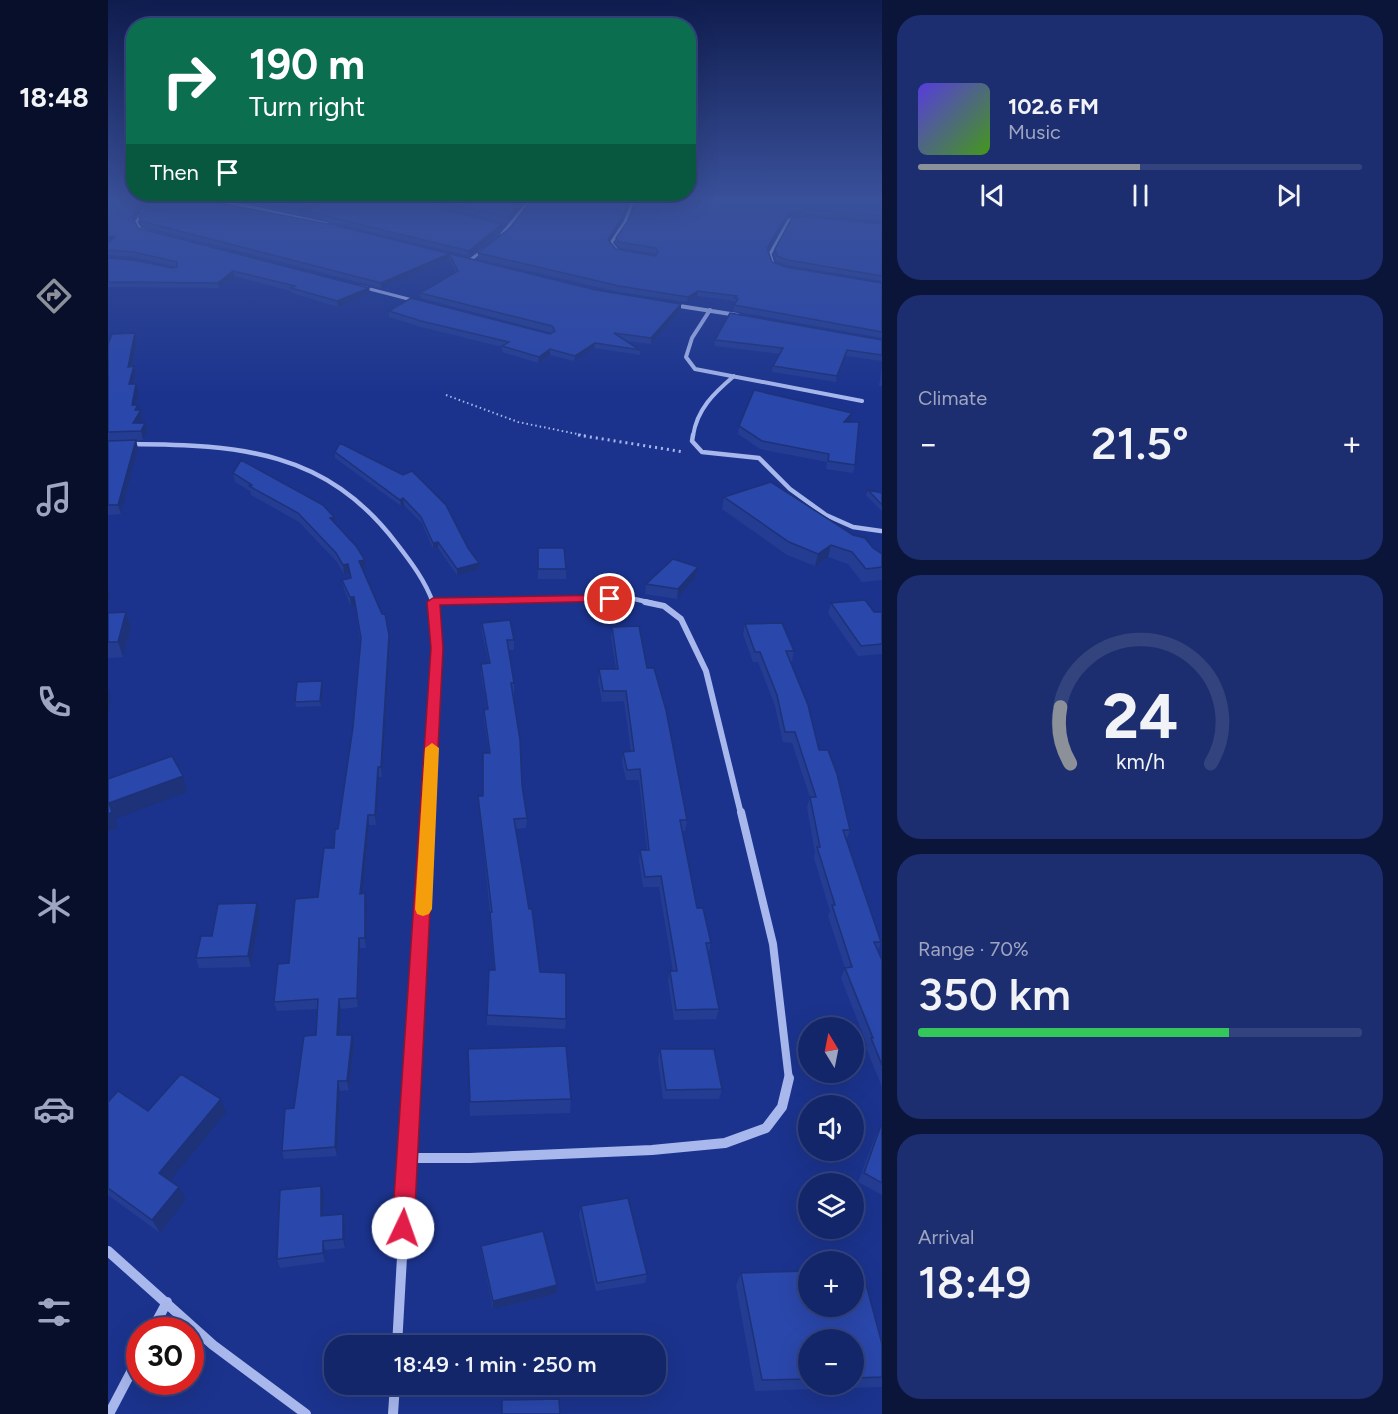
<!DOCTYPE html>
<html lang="en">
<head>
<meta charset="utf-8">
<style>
  :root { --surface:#14266a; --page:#1d2e70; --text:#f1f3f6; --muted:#9da5c1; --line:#33437e; --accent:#8c9099 }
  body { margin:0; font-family:Figtree,sans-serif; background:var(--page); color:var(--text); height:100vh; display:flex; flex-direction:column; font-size:22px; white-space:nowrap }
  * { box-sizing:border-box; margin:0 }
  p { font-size:20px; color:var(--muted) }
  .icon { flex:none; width:33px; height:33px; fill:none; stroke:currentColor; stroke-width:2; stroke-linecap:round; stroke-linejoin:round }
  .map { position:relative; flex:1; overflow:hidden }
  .side { display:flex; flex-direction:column; gap:15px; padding:15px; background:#0b153a; width:516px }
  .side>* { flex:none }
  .guide { position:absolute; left:18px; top:18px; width:570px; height:183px; border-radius:24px; box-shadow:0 6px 24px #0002,0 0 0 2px var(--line); background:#0b6e4f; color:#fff; overflow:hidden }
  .needle { width:39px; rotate:350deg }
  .fabs { position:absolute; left:690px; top:1017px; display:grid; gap:12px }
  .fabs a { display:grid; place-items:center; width:66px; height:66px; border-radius:50%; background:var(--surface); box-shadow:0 6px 24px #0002,0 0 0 2px var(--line); font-size:30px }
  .speed { position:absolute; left:18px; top:1317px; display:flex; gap:12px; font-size:30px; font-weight:700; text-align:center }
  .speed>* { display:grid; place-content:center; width:78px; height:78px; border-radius:50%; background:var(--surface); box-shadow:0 6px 24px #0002,0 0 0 2px var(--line); line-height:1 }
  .speed .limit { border:9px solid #d22; background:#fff; color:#111 }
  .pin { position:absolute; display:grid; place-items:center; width:51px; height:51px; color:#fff; margin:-26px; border:3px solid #fff; border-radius:50%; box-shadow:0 2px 6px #0007 }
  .me { position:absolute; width:66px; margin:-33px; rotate:3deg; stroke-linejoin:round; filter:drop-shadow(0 0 4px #0008) }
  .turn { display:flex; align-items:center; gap:21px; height:126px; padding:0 24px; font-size:27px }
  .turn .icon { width:78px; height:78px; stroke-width:2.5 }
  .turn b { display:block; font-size:42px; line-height:51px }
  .then { display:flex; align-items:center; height:57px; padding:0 24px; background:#0003; gap:12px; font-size:22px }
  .big { font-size:45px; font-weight:600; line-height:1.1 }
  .side .tile { flex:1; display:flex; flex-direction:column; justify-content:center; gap:9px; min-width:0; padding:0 21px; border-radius:24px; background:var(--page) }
  .side .dial { align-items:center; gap:0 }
  .dial svg { height:156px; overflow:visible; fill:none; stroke:var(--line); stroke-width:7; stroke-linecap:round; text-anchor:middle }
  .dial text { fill:var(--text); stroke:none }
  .song { display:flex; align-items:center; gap:18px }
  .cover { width:72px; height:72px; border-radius:9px; background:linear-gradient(135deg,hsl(250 70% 55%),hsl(100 70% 35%)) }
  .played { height:6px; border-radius:3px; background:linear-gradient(90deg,var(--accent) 50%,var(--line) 50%) }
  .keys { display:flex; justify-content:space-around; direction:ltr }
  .heat { display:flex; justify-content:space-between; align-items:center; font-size:33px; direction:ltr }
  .charge { height:9px; border-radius:4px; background:linear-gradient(90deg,#34c759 70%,var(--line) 0) }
  .trip { position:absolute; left:216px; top:1335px; width:342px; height:60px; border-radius:24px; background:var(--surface); box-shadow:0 6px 24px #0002,0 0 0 2px var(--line); font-weight:600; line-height:60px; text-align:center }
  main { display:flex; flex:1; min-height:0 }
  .menu { display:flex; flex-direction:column; width:108px; justify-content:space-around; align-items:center; background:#080f2a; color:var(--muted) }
  .menu .icon { width:42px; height:42px }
  .menu .active { color:var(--accent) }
  .menu b { font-size:27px; color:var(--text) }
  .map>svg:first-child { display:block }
</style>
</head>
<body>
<main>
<nav class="menu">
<b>18:48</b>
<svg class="icon active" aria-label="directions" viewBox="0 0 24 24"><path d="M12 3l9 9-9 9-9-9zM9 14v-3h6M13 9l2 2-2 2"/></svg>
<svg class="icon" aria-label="music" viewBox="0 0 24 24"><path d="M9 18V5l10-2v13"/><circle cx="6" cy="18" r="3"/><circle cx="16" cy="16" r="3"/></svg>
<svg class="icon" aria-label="phone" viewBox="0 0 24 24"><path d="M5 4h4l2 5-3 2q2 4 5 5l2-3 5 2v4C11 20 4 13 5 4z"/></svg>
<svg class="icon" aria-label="climate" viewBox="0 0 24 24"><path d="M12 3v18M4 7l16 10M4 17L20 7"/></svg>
<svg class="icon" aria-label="car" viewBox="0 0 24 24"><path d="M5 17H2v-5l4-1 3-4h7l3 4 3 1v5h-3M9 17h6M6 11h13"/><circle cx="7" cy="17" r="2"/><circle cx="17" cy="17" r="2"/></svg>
<svg class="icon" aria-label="filters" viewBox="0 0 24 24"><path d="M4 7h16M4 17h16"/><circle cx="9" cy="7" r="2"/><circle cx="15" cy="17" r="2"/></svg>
</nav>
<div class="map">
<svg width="774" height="1414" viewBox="0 0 774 1414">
  <rect width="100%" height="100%" fill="#1b338d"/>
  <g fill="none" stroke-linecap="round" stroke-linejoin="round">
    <path stroke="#a8b8ed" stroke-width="2" stroke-dasharray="1.5 3" stroke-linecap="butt" d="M338,395L410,422L479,436"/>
    <path stroke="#a8b8ed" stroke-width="3" stroke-dasharray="2 4" stroke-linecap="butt" d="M470,435L576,452"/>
    <path stroke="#a8b8ed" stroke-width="3" d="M82,198L138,206L219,224
      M330,198L329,205L334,209
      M38,231L32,229L28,222L45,198
      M394,234L424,198
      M508,249L503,243L517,222L526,198
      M361,261L375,250
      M670,266L665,264L662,254L681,220L696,217
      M254,287L308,301"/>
    <path stroke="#a8b8ed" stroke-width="4" d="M565,305L629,315
      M602,310L584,338L578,357L587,369L754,401
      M585,436C589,409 606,393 626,376"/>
    <path stroke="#a8b8ed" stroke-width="4.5" d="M585,435L584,441L594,452L651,458L682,489L718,515L745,527L773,531
      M22,444C132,445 218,450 289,544C303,562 318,582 325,603
      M325,602L522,598L544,603"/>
    <path stroke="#a8b8ed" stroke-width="6" d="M325,602H344
      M537,602L556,606L573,619L598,671L633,814
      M319,814L329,648L325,602"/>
    <path stroke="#a8b8ed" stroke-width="8" d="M633,812L665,944L681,1080
      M304,1080L320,812"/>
    <path stroke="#a8b8ed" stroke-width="10" d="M299,1158H362L544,1150L617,1143L658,1128L674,1107L681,1078
      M0,1251L105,1345L198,1414
      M44,1330L59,1302
      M289,1346L304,1078
      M1,1414L32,1355
      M285,1414L287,1384"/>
  </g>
  <path fill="#243d93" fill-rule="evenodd" d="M0,198L25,219L30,228L261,288L262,293L230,307L184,293L183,291L126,276L111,288L0,287V258L65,268L68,267L27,257L0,255V244L2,242H0Z
    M102,198H218L192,214Z
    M327,198L326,203L336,210L394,229L361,256L202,217L201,212Z
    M333,198H419L400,223L340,208L333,203Z
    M774,198V221L695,213L680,216L660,250L664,262L678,267L774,283V338L625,311L627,304H626L627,301L589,296L579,302L510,292L370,259V253L402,228L515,220L502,241L508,249L547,256L548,255L547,254L510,247L508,243V238L522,218Z
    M31,217L230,226L573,310L543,344L518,341L532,350V355L486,348L466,361L442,355L430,363L394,352V347L313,327L281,317V311L442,334L444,333L313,298L312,293L348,272L341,259L273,288L34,226Z
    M774,224V281L679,265L668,261L666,254L667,249Z
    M27,333L29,340L24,366H26L28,374L26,384H28L31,392L28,405H30L35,419L32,423H37L40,432L35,440L0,441V344Z
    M607,340H774V361L738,356L728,382L664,372L665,366L672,354L607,346Z
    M774,367V386H771Z
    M742,421L740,422L747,465L745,473L718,469L719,462L652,449L630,434L631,426Z
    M28,440L30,449L13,514L0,515V441Z
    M232,443L360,548L371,563V570L349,575L330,548L325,549L314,523L296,505L293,506L227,458V452Z
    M125,473L227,524L257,560L258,569L255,570L282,644L274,777H271L268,825H261L255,894L259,903L258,948H252L250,1007L233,1009L231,1035L246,1044L241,1090L232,1091L229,1156L176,1159L174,1151L208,1035L209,1009L169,1011L166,1002L181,963L210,897L226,848L230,829L245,727L252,640L247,606L243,607L236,589L234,580L242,578V573L236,574L229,562L191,522L143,495L142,491L127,482Z
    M760,490L774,493V511L758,495Z
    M616,497L765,548L774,554V580L754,582L740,564L720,557L707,566L679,555L614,509Z
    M430,548L458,569V579H430Z
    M590,567L588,577L569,599L537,594L538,584Z
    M723,603L766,612H774V654L750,656L720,613Z
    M18,612L23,627L15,657L0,658V613Z
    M374,623L406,640V650H400L406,683V694H404L414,785L419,818L418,828L408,829L432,972L458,1019L457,1029L379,1025V1015L386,970L382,922V912L371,807L370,796H375L381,753L376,720V710L379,709L373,674V664H381L374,633Z
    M637,624L686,651L684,661H682L711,750L742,830L738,841L773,942L770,951L774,960V1087L758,1048L759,1045L733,978L737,968L720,916L722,911L706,858L707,853L699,807L702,797L684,743L675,742L667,706L650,662H645L635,634Z
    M504,627L539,668L579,820L577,831H574L589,908L603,943L600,954L611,1009L608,1019L566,1020L560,981L562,971H565L551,887H535L531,860L532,850H539L531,780H518L514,762L515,752H523L516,701L494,702L490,680L491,669H508L503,637Z
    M214,681L215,686L213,706L188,707L187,702Z
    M152,913L143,967L91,968L88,958L104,936Z
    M360,1049L463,1099L462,1113L362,1116Z
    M552,1049L614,1089L611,1099H555L550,1059Z
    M0,1102L40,1111L118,1113L62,1181L78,1200L52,1233L0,1195Z
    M773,1125L774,1126V1195L750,1182L768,1135Z
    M216,1195L215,1216L235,1214L237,1222V1248L217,1250V1262L172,1268L169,1259Z
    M473,1206L539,1274L537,1283L488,1291L471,1215Z
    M373,1246L449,1285L448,1294L385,1309L374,1255Z
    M633,1273L774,1344V1387L647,1391L628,1285ZM700,1340H746V1384H700Z"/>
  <path fill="#1d3278" d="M36,198H40L25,220L24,216Z
    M210,198H218L192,214L191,210Z
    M416,198H419L400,223V218Z
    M522,198H523L515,220L500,245V240Z
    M696,209L695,213L680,216L658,253L659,248L681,212Z
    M394,224V229L361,256V251Z
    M7,236L8,241L0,242V237Z
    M341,254V259L273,288V283Z
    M125,271L126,276L111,288L110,283Z
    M261,288L262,293L230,307L229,301Z
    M590,291L589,296L579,302L580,297Z
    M573,304V310L543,344V338Z
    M27,333L29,340L22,375L20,367Z
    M487,343L486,348L466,361L467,356Z
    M442,349V355L430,363L431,357Z
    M739,350L738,356L728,382L729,376Z
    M26,366L28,374L23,393L21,384Z
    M28,384L31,392L26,413L24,405Z
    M30,405L35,419L27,432L25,423L27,410Z
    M744,413L742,421L734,430L736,422Z
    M37,423L40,432L35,440L33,431Z
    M28,440L30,449L13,514L10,505Z
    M295,498L296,505L293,506L292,500Z
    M226,517L228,526L222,518Z
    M330,542V548L325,549V543Z
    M723,545L720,557L707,566L710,554Z
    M257,560L258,569L252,571L251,561Z
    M371,563V570L349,575V569Z
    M240,564L242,573L236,574L235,565Z
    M590,567L588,577L569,599L570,589Z
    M0,586L2,594L0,604Z
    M242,597H246L247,606L243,607Z
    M18,612L23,627L15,657L10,642Z
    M281,635L282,644L274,777L273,767Z
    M214,681L215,686L213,706L212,701Z
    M0,689L3,699L0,712Z
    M270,767L271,777L268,825L267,815Z
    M75,776L79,792L7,819L10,828L0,831L1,803Z
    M260,815L261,825L254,904L252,894Z
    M257,893L259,903L258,948L257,938Z
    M149,903L152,913L143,967L140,956Z
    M251,938L252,948L250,1007L249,998Z
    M231,999L233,1009L231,1045L229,1035Z
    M244,1035L246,1044L241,1090L239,1081Z
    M230,1081L232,1091L229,1156L227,1147Z
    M113,1099L118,1113L58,1186L51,1173Z
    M213,1186L216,1195L215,1225L213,1216Z
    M71,1187L78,1200L52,1233L44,1220Z
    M235,1214L237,1222V1248L235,1239Z
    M215,1241L217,1250V1262L215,1253Z
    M449,1285L448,1294L385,1309V1301Z"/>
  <path fill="#2a47ab" stroke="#1d3278" stroke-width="1.5" d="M0,198H36L24,216L30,228L261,288L229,301L183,288L187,286L125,271L110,283L0,282V258L25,260L65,268L69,267V262L26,252L0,250V244L7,236L0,237Z
    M45,198H85L230,226L488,290L573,304L543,338L506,333L532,350L487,343L467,356L442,349L431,357L394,346L401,342L313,321L281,311L303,298L442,334L447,331L444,326L312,293L350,271L341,254L273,283L33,221L31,217Z
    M127,198H210L191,210Z
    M222,198H326V202L336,210L394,224L361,251L201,212Z
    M333,198H416L400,218L339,203Z
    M425,198H522L515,215L500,240L508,249L547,256L550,252L548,248L511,242L508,238L522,218L529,198H774V216L696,209L681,212L659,248L664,262L678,267L774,283V332L626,305L630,299L627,298L629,296L590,291L580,297L511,286L370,253L402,228Z
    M696,216L774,224V276L680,260L669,256L667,249L684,218Z
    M622,313L774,340V355L739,350L729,376L665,366L675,348L607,340Z
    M27,333L20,367L26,366L21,384H28L24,405H30L27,410H33L25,423H37L33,431L0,432V344L4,334Z
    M646,390L744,413L736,422H751L747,465L720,461L721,454L654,441L631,426Z
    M28,440L10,505H0V441Z
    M232,443L295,475L304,471L338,505L360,548L371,563L349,569L330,542L325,543L313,517L295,498L292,500L227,452Z
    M133,460L215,505L226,517L222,518L248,546L257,560L251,561L274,614H277L281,635L273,767H270L267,815H260L252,894L257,893V938H251L249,998L231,999L229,1035H244L239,1081H230L227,1147L174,1151L177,1109L186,1108L196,1036L208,1035L210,999L166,1002L170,964L181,963L187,899L210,897L216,848H226L227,829H230L245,727L253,638L246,597H242L234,580L243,578L240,564L235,565L228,553L190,513L141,486L144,485L125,473Z
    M663,482L745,535L757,538L765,548L774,554V567L758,569L744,552L723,545L710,554L681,542L616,497Z
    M760,490L774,493V505Z
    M430,548H456L458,569H430Z
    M565,559L590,567L570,589L538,584Z
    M757,600L766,612H774V644L753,646L723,603Z
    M18,612L10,642H0V613Z
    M402,620L406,640H399L406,683H403L412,740L414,785L419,818L406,819L421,909H424L432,972L458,973V1019L379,1015L381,970H387L382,912H384L370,796H375V753H382L376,710L380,709L373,664L382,663L374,623Z
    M674,623L686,651H678L700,705L711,750H720L729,774L742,830H735L773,942H766L774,960V1065L763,1038H765L737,968L744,967L724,905H727L709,847H712L702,797H708L687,732H677L669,695L652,652H647L637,624Z
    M531,626L539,668H546L558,710L579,820H572L589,908H595L603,943H598L611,1009L568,1010L562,971H569L553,876L537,877L532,850H541L532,769L519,770L515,752L526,751L518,691H495L491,669H510L504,627Z
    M214,681L212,701L187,702L189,682Z
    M64,756L75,776L1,803L4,812L0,814V779Z
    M149,903L140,956L88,958L93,936H104L110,904Z
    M458,1046L463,1099L362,1102L360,1049Z
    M552,1049H606L614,1089L558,1090Z
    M73,1074L113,1099L51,1173L71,1187L44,1220L0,1188V1102L10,1091L40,1111Z
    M773,1125L774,1126V1183L756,1173Z
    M213,1186V1216L235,1214V1239L215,1241V1253L169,1259L172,1190Z
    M520,1198L539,1274L489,1283L473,1206Z
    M435,1231L449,1285L385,1301L373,1246Z
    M754,1269L774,1344V1377L746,1378V1340H700V1379L654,1380L633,1273L700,1271V1306H746V1270Z
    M451,1399L452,1414H394V1400Z"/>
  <linearGradient id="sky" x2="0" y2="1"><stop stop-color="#0f1c4e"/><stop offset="0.5" stop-color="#39509a"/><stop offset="1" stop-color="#39509a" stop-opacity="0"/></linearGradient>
  <rect width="774" height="396" fill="url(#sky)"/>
  <path fill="#e11d48" stroke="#92132f" stroke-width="1.5" d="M502,595L508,599L506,601L332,605L335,648L306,1228L302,1236L295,1239L287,1236L284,1228L323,648L319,602L325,598Z"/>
  <path fill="#f59e0b" d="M324,743L331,748L324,909L321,914L315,916L309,914L307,909L317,748Z"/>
</svg>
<div class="fabs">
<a><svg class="needle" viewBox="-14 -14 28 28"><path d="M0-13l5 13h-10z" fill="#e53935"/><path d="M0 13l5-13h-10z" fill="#9da5c1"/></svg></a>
<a><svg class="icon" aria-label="sound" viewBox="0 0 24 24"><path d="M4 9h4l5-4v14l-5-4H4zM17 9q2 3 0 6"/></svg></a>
<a><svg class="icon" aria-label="layers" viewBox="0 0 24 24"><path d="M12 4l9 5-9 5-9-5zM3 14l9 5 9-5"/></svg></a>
<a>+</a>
<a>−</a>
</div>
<div class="speed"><div class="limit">30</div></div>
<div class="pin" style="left:502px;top:599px;background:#d93025"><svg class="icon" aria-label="arrive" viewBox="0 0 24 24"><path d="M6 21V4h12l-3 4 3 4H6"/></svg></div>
<svg class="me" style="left:295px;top:1228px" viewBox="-20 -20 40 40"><circle r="19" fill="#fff"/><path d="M0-13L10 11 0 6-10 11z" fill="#e11d48"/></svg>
<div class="trip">18:49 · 1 min · 250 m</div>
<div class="guide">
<div class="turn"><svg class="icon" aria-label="right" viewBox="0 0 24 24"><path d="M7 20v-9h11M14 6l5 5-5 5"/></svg><div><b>190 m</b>Turn right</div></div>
<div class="then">Then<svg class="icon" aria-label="arrive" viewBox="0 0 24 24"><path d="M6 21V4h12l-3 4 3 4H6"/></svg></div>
</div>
</div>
<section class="side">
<div class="tile">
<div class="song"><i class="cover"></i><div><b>102.6 FM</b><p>Music</p></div></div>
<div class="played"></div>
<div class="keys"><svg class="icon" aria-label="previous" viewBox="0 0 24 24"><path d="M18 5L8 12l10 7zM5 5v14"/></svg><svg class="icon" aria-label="pause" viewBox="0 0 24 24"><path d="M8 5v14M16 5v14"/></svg><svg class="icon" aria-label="next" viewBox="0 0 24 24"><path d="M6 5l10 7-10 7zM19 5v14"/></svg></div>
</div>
<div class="tile"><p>Climate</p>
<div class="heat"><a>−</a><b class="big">21.5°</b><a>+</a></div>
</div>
<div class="tile dial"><svg viewBox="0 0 100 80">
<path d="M14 69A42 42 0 1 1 86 69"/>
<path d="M14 69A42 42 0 0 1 9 40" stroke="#8c9099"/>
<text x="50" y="56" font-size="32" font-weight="700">24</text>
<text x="50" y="72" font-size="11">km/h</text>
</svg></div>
<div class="tile"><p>Range · 70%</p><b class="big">350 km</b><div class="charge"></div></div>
<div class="tile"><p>Arrival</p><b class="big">18:49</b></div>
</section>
</main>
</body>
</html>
